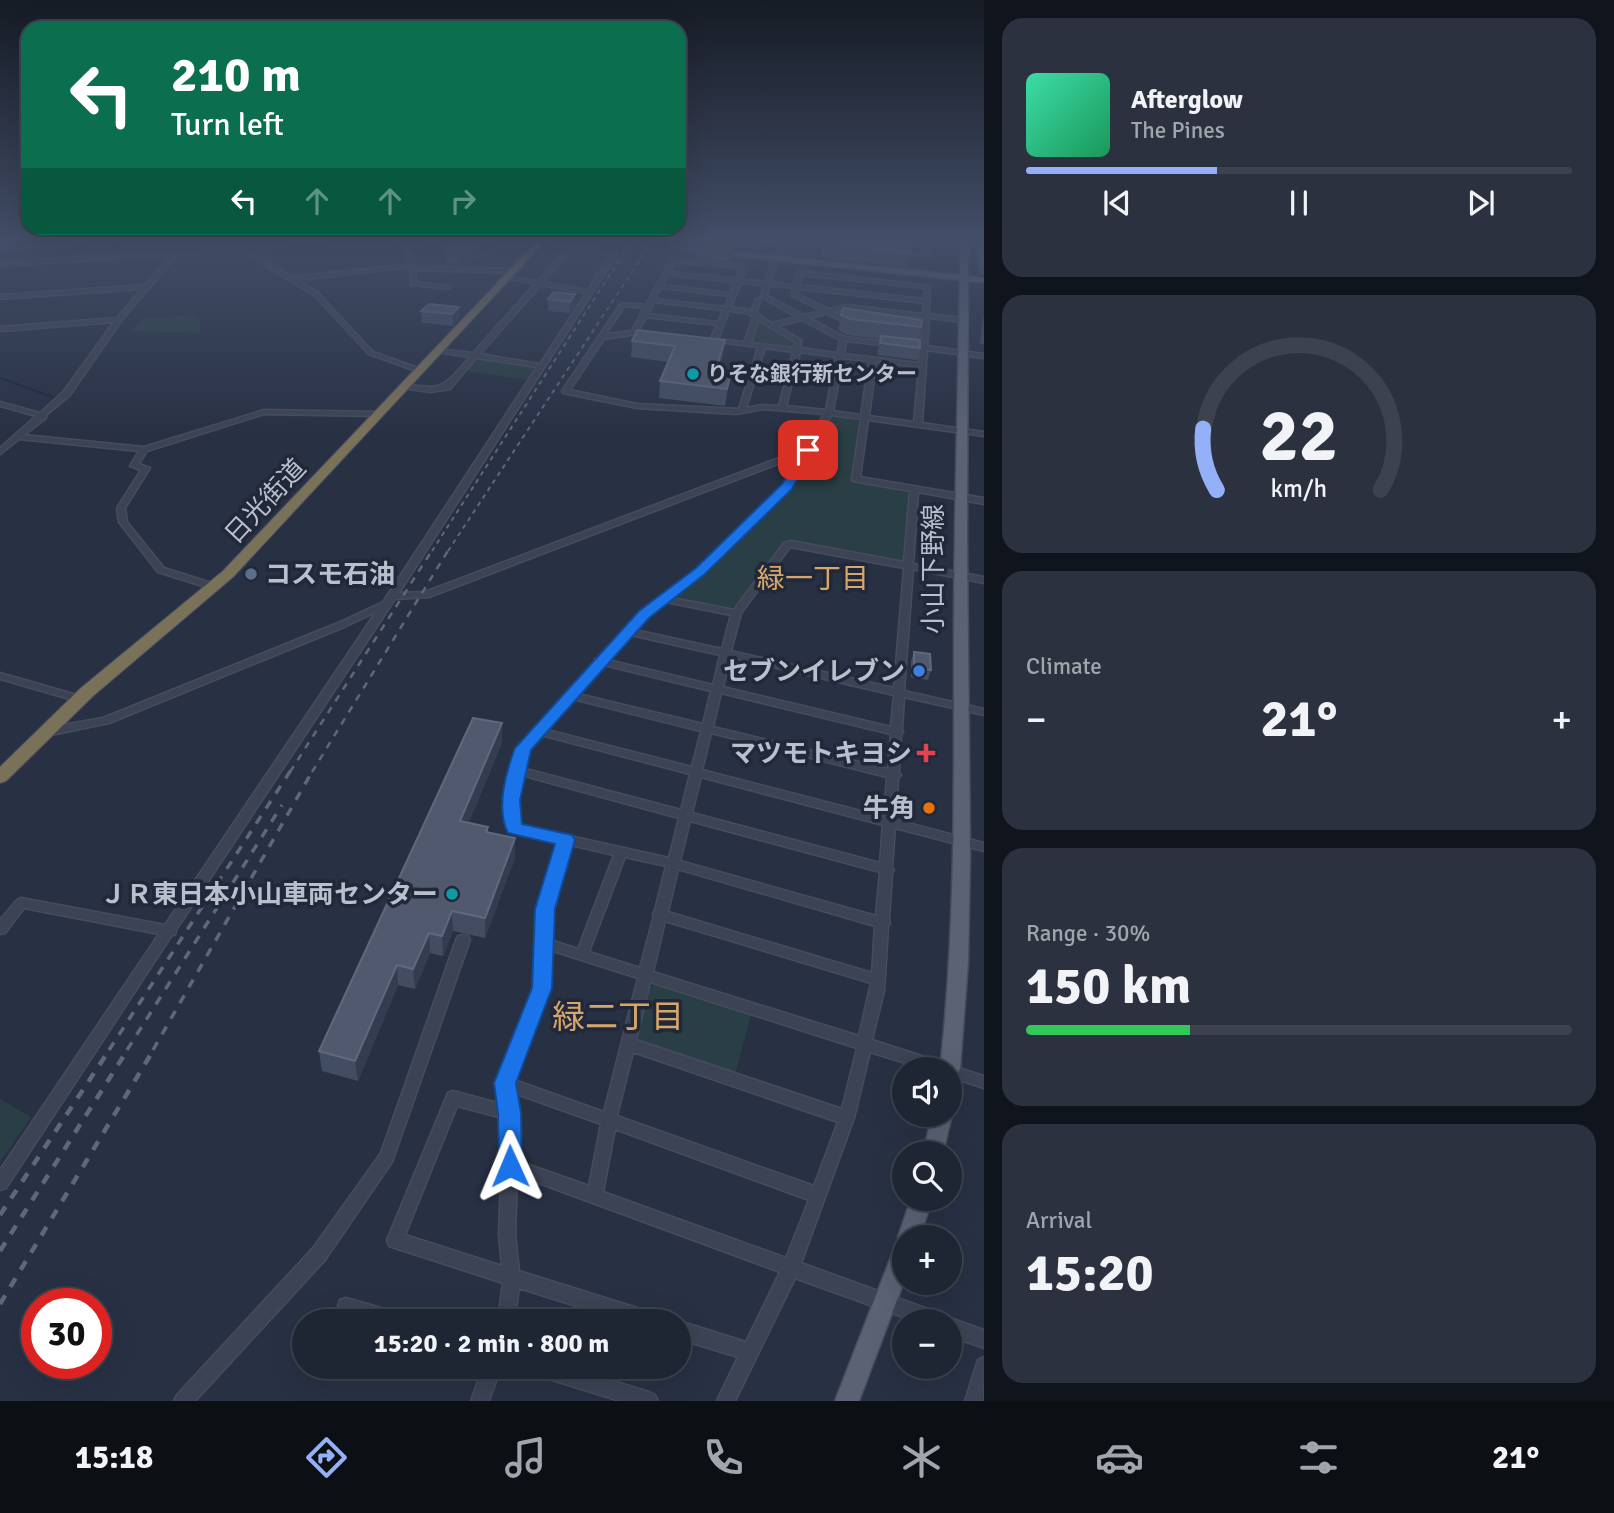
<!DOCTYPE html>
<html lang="en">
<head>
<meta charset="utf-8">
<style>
  :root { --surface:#1e2533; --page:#2b313f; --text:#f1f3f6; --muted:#a1a5ac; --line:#3c424e; --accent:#94b0f9 }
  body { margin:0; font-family:Signika,"Noto Sans JP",sans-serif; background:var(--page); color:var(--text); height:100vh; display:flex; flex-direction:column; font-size:26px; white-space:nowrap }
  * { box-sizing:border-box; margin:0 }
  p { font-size:23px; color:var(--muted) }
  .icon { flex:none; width:38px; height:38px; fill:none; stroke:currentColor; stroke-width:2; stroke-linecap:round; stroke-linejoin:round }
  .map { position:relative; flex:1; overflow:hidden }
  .details { display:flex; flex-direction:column; gap:18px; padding:18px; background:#10141c; width:630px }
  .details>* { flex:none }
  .guide { position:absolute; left:21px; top:21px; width:665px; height:214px; border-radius:21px; box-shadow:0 7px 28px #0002,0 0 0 2px var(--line); background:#0b6e4f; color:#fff; overflow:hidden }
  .tools { position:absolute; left:892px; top:1057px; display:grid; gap:14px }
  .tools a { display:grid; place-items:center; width:70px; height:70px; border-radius:50%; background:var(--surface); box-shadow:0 7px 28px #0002,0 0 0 2px var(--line); font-size:35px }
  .speed { position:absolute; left:21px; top:1288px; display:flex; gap:14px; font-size:35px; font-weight:700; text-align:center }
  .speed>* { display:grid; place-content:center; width:91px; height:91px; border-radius:50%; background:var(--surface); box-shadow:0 7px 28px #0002,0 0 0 2px var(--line); line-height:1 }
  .speed .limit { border:10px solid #d22; background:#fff; color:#111 }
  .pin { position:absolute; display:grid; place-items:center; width:60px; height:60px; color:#fff; margin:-30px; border-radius:14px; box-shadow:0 4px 10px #0006 }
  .me { position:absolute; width:77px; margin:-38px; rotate:359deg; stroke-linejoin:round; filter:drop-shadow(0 0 5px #0008) }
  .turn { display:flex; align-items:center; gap:24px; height:147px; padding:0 35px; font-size:32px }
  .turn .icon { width:91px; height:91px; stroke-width:2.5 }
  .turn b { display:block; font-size:49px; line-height:60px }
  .lanes { display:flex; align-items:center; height:66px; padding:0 35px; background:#0003; justify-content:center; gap:35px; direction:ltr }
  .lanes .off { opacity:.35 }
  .big { font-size:52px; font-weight:800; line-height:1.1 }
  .details .widget { flex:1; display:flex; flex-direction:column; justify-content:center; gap:10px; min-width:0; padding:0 24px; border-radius:21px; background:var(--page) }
  .details .dial { align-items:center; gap:0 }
  .dial svg { height:182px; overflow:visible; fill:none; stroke:var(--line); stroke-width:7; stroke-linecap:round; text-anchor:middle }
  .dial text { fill:var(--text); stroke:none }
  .song { display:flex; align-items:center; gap:21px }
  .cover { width:84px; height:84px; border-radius:10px; background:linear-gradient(135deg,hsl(160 70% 55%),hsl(150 70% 35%)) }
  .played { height:7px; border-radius:4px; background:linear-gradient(90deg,var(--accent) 35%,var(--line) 35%) }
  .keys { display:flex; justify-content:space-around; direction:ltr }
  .heat { display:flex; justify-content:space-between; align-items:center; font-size:38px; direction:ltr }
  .charge { height:10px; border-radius:5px; background:linear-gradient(90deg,#34c759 30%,var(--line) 0) }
  .trip { position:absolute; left:292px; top:1309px; width:399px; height:70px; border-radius:35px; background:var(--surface); box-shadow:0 7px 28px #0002,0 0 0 2px var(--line); font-weight:800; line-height:70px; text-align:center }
  .tabs { display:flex; height:112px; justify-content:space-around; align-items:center; background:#0c0f14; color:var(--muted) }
  .tabs .icon { width:49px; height:49px }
  .tabs .selected { color:var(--accent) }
  .tabs b { font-size:32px; color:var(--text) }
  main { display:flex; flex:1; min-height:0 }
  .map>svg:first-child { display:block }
</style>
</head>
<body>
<main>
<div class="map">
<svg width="984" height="1401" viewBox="0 0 984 1401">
  <rect width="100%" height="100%" fill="#283144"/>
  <path fill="#2a3f45" d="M192,315L199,318L201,333L131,331L142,319Z
    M758,322L796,341L794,348L751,342Z
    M479,358L536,366L538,368L530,380L465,371Z
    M835,416L859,421L852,481L910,492L905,561L786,541L735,608L728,609L678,598L675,595L790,487L830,417Z
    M657,984L751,1014L735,1075L642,1043L637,1037L649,988Z
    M0,1099L31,1117L0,1162Z"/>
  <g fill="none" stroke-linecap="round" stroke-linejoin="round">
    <path stroke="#1a2643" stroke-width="2" d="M0,262L100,256L136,237
      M0,378L55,398"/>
    <defs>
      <path id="minor" d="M85,237H93L73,245L0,249V245L72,241Z
        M186,237H192L180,251L236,248L220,237H227L243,247L316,237H329L326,239L248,250L293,277L409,264L399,237H405L415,266L511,269L514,271L511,273L416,270V282L450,286L451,287L448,289L411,285L410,267L298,280L318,293L373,352L421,369V371L419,372L369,354L314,295L241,251L177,255L121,321L70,395L46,415V418L24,435L144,447L264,410L377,412L381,414L377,416L264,414L147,451L139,464L150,468L125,508L127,522L164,568L218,585L220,587L218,589L215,590L158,572L119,522L117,508L141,470L130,466L139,451L19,439L0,454V448L36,416L0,406V402L40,413L64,391L114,322L0,331V327L117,318L142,289L0,299V295L145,285L171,255L0,266V262L174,251Z
        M577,237H583L574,248L615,251L618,253L399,593L425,592L805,448L824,414L763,409L736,414L637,408L563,393L562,391L621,303L646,305L671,259L744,265L747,267L742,279L765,282L779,243L735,239L732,237L780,240L781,237H787L786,240L838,246V248L836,249L784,244L771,282L794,285L797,273L800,271L930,286L929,314L964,318L967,320L964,322L929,318L927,346L984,354V358L927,350L922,423L984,432V436L868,420L860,477L984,498V504L918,492L913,564L984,577V583L913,569L904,691L984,709V715L904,697L902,729L903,732L901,735L899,772L901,775L898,778L896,820L984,843V851L895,828L892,867L894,870L892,873L889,920L890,923L888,927L884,991L872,1040L984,1076V1088L950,1077V1069H925L870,1052L854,1118L801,1263L936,1312L942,1315L944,1321L950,1318L984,1330V1348L950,1336V1321H914L795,1278L735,1401H717L738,1357L679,1339V1321L746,1342L780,1272L517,1175L515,1235L519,1271L650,1312L656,1315L658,1321H624L519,1288L514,1321H498L503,1283L395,1248L389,1246L387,1240L448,1093L453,1091L501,1104L498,1083L535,988L539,909L559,842L514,832L510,831L508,828C505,801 504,770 520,746C531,729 551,712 565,696V693L569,692L595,663V659L599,658L641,612L698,569L784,486L801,455L429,597L395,599L176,930L175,935H172L6,1188L0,1190V1170L159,934L24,908L5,933L0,934V920L17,900L21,898L165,925L376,612L344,627L109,723L46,736L41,732L46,728L103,718L338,623L383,602L537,367L476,358L450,389L430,392L403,388L399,386L403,384C446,390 442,388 470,357L437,352L435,351V349L473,353L535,284L504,278V276L538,281ZM571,251L611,254L588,290L543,282ZM675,262L740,268L736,279L670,272ZM668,275L735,282L730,293L663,285ZM802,275L925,288L924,299L800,285ZM741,283L764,285L761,297L797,317L772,323L756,313L761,300L758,298L755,300L752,310L731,307ZM541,285L586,293L540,364L480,354ZM770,286L793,288L792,296L822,311L804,315L766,295ZM661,288L729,296L725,307L655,299ZM799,289L924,303L923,314L847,305L829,309L797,294ZM654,302L723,310L718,322L648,314ZM625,306L644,308L632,331L606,334ZM847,309L923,317L922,329L906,327L903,329L906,331L921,333L920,345L914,347L920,349L919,363L844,354L846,341L891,346L894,344L891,342L845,337L809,318L827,314L850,324H854V322L834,312ZM729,311L746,313L753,317L744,342L718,339ZM646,317L717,325L710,340L711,341L758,347L739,409L637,404L570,390L604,339L643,333V331L639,330ZM758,320L795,342L794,348L751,343ZM802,320L840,340L837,353L801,348V340L777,326ZM765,348L793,352L779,406L763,405L746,408ZM800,352L836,357L826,410L786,406ZM843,358L869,361L861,415L833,411ZM876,362L919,367L914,422L869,416ZM831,415L861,419L852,479L853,481L910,491L904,562L791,541L784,543L734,610L672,598L704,573L790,489ZM790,547L904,568L894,688L731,651L741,613ZM666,602L731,615L722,649L635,630L647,616ZM631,635L720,655L713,685L608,660ZM730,657L894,695L891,727L723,687ZM604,665L711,691L703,724L578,694ZM721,693L891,734L888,769L713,727ZM573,699L701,731L692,767L547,730ZM711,733L887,777L884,817L702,770ZM541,735L690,774L681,810L522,768L529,749ZM521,775L679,818L669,858L520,825L517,800ZM701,777L883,825L880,863L692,813ZM690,821L880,872L876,916L680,861ZM571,845L614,855L578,949L550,940L551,909ZM625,857L666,866L655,910L653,914L654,916L640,968L589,952ZM678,869L875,926L872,973L668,912ZM665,921L871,983L859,1036L653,972ZM550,950L638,978L604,1112L514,1080L549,988ZM650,982L857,1048L842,1109L636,1040ZM633,1052L838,1122L814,1186L617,1116ZM514,1093L601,1124L589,1186L518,1161L517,1113ZM457,1106L503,1118L499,1235L502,1266L405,1235ZM615,1129L809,1200L786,1258L603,1192Z
        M610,237H621L623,239L620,241L608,240L607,239Z
        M677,237H695L699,240L697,246L707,251L704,253L671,247L670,246ZM690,239L693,241L691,247L677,245L681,240Z
        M844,237H862L925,243V237H931L929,256L926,258L895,253L898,251L923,254L924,246L847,239Z
        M0,673L84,697L85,699L80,702L0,679Z
        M463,935L468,936L470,940L392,1162L325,1260L195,1401H174L177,1395L313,1248L381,1153L456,940L458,936Z
        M346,1298L395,1312L401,1315L404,1321C379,1322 363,1321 340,1312L338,1306L340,1300Z
        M984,1357L983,1401H965L978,1360Z
        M483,1367H501L489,1401H471Z
        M530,1367H567L649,1392L655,1395L658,1401H620L539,1376L533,1373Z"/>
      <path id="major" d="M961,237H969L968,276L984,278V282L968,281L967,539L970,855L968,962L960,1069L957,1075L950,1077V1069H940C956,926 954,784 954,640C954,520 958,400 960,280L716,254L712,252L716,250L960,275Z
        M950,1111L952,1115L943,1153H923L932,1115H950Z
        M911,1199H932L920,1237H905V1279L859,1401H835L894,1249L900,1240L898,1237Z"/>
      <path id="highway" d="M541,237H549L233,577L93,696L6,781L0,783V767L81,688L223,571Z"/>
    </defs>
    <use href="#minor" stroke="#464c5d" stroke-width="3"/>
    <use href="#major" stroke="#464c5d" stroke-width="3"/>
    <use href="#highway" stroke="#474e5e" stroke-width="2"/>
    <use href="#minor" fill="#3c4354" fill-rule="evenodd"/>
    <use href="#major" fill="#5a6274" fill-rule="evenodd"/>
    <use href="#highway" fill="#7a7159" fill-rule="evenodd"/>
    <path stroke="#5e677b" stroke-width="2" stroke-dasharray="4.5 4.5" stroke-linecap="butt" d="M432,551L634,237
      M448,551L655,237"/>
    <path stroke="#5e677b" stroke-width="2.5" stroke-dasharray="7 7" stroke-linecap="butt" d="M290,772L433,549
      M312,772L449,549"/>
    <path stroke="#5e677b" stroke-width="3.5" stroke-dasharray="9 9" stroke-linecap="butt" d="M109,1050L291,770
      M127,1050L282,805
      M153,1050L313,770"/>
    <path stroke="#5e677b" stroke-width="4.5" stroke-dasharray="10 10" stroke-linecap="butt" d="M0,1215L110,1049
      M0,1251L128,1049
      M0,1304L154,1049"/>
  </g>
  <path fill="#434d62" d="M429,237H495V243L491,253L475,262L460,265L446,262L445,248L449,244L429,242Z
    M698,237H737L735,250L733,249L731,261L696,258Z
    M979,241H984V275H979L976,250Z
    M823,244L910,253L907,267L821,258Z
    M575,294V306L570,313L548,311V299Z
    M429,304L459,318L453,326L422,323L421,311Z
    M843,308L921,327L918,340L920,348L917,360L877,355L881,339L847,335L838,330Z
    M984,315V344H980L982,324Z
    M637,330L723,356L719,371L728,389L725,406L659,398L660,381L669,362L631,357L632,341Z
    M914,652L931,670L928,680L911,677V661Z
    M502,723V743L469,822L488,827V832L515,858L485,938L453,931L443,956L430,953L415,989L398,985L358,1081L322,1071L319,1051Z"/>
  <path fill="#333c51" d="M492,237H495V243L491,253L475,262L460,265L459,251Z
    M734,237L732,259L731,261L733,240Z
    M575,294V306L570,313V302Z
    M459,307V318L453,326L452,314Z
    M725,340L723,356L714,387L716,370Z
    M731,372L725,406L727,389Z
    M502,723V743L461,841L460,821Z
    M515,838V858L485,938V918Z
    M452,911L453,931L443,956L442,936Z
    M429,933L430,953L415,989L413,969Z
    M397,965L398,985L358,1081L355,1061Z"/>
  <path fill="#50596e" stroke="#60697c" stroke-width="2" d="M455,237H492L491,240L475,248L459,251L445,248Z
    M698,237H734L733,240Z
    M825,237L911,245L910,253L823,244Z
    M979,241H984V265L981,264Z
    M554,292L575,294L570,302L548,299Z
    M429,304L459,307L452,314L421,311Z
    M843,308L922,320L921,327L850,319L841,315Z
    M637,330L725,340L716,370L731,372L727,389L660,381L675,346L632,341Z
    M881,336L920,340V348L880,343Z
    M914,652L930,654L931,670L914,668Z
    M473,718L502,723L460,821L488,827L486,832L515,838L485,918L452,911L442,936L429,933L413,969L397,965L355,1061L319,1051Z"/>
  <linearGradient id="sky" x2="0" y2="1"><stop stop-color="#161b25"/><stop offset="0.55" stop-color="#424e67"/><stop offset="1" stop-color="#424e67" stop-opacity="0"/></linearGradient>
  <rect width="984" height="433" fill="url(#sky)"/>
  <path fill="#1a73e8" stroke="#114b97" stroke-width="2" d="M804,448L814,450L792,489L705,574L649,618L531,750L520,800L522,824L572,835L575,840L555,909L552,988L516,1083L521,1113L522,1166L519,1173L510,1177L502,1173L499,1166L498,1113L494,1083L532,988L535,909L555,844L508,833C495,808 506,772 515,748L639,611L696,568L782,484Z"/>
  <g fill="#0f9aa8" stroke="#212839" stroke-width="2.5">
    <circle cx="693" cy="374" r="7"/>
    <circle cx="452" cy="894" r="7"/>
  </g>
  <circle fill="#5c6f8a" stroke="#212839" stroke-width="2.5" cx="251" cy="574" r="7"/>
  <circle fill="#3f7fe0" stroke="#212839" stroke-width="2.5" cx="919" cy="671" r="7"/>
  <path fill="#e0444e" stroke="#212839" stroke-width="2.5" d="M922.5 742.5h7v7h7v7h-7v7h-7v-7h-7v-7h7z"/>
  <circle fill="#e8710a" stroke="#212839" stroke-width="2.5" cx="929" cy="808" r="7"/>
  <g text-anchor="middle" stroke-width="7" stroke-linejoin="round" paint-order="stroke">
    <g font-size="21" font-weight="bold" fill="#babfcd" stroke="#212839" text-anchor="start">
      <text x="707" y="381">りそな銀行新センター</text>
    </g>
    <g font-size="26" fill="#babfcd" stroke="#212839">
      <text transform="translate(265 501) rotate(-47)" y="9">日光街道</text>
      <text transform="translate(933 569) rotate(-90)" y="9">小山下野線</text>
    </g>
    <g font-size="26" font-weight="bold" fill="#babfcd" stroke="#212839" text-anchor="end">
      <text x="265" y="583" text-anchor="start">コスモ石油</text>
      <text x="905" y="680">セブンイレブン</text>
      <text x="912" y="762">マツモトキヨシ</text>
      <text x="915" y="817">牛角</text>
      <text x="438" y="903">ＪＲ東日本小山車両センター</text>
    </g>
    <g font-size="28" fill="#d7a66b" stroke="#212839">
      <text x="813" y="588">緑一丁目</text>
    </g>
    <g font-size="33" fill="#d7a66b" stroke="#212839">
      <text x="618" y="1028">緑二丁目</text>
    </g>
  </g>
</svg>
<div class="tools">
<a><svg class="icon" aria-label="sound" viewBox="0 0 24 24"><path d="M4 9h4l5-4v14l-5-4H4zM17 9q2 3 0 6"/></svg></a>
<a><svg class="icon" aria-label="search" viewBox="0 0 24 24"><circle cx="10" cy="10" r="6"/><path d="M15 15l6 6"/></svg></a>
<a>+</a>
<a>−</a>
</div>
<div class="speed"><div class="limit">30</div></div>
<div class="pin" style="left:808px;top:450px;background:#d93025"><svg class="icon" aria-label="arrive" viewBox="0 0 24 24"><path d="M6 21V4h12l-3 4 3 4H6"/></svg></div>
<svg class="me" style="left:510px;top:1166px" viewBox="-20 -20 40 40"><path d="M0-17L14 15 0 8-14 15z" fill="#1a73e8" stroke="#fff" stroke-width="4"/></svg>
<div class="trip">15:20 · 2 min · 800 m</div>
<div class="guide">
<div class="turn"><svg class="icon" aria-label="left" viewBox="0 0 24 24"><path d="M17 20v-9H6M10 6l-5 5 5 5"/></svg><div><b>210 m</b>Turn left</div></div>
<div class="lanes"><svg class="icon" aria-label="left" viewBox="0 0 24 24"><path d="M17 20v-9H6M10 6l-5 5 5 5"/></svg><svg class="icon off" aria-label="ahead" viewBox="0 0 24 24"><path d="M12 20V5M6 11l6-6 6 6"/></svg><svg class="icon off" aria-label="ahead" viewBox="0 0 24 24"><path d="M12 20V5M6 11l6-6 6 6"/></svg><svg class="icon off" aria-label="right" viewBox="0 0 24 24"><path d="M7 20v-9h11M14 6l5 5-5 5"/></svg></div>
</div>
</div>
<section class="details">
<div class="widget">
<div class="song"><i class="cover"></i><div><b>Afterglow</b><p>The Pines</p></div></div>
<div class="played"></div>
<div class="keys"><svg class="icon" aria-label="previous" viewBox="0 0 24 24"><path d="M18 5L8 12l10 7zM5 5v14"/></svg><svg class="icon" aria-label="pause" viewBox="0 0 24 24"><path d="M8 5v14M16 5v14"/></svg><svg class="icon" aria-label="next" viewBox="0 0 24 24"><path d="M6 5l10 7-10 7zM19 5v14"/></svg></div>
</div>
<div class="widget dial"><svg viewBox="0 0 100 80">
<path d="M14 69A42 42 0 1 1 86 69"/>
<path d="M14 69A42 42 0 0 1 8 42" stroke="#94b0f9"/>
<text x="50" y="56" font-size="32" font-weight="700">22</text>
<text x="50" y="72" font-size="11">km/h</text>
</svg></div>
<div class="widget"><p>Climate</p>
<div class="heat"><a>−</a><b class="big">21°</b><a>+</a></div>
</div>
<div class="widget"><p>Range · 30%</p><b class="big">150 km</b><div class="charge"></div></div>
<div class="widget"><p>Arrival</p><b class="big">15:20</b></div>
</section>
</main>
<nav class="tabs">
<b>15:18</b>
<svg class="icon selected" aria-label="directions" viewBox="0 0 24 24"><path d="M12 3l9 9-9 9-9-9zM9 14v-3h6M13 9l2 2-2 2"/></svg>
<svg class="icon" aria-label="music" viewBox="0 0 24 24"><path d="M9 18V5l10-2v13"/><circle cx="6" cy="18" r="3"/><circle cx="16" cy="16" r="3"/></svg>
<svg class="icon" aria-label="phone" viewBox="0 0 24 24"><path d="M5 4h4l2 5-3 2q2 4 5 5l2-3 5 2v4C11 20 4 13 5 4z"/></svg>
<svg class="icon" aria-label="climate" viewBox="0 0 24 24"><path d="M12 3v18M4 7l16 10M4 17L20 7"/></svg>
<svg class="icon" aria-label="car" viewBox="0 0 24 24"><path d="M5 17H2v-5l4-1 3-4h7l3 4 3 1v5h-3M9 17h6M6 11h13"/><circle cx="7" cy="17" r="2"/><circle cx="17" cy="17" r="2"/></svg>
<svg class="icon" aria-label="filters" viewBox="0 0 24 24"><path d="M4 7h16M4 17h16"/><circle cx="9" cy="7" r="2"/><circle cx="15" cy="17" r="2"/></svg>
<b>21°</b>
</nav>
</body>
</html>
